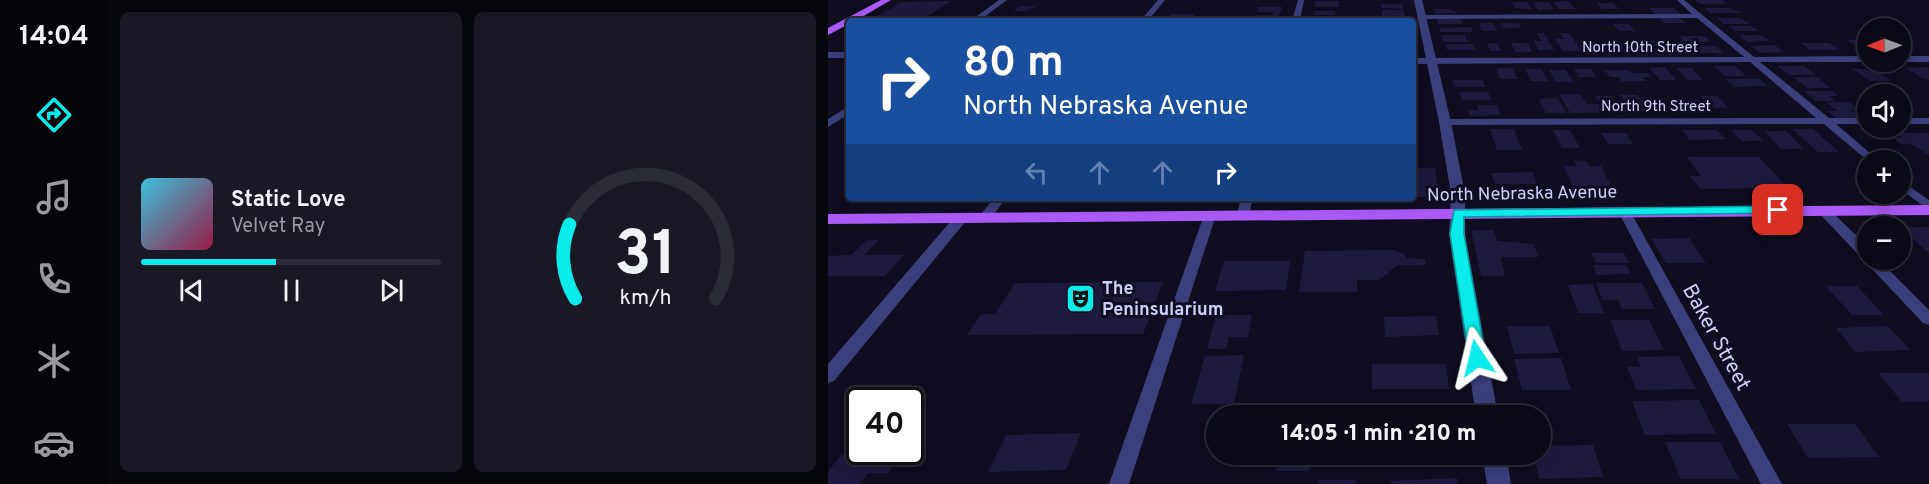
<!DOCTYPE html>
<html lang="en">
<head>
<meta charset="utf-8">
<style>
  :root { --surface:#0b0a17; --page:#191824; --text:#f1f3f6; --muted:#9a9aa1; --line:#2b2b36; --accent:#0bebe9 }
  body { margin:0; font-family:Overpass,sans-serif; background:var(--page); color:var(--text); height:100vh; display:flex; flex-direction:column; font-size:22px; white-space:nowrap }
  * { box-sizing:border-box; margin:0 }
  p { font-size:20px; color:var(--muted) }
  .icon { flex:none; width:33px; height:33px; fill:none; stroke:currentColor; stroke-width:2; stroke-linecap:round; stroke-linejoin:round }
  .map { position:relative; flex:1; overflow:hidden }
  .side { display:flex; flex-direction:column; gap:12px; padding:12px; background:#06060d; width:720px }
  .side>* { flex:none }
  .hud { position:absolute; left:18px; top:18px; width:570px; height:183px; border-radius:6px; box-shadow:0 3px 15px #0003,0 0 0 2px var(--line); background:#1a4fa0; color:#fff; overflow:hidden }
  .needle { width:39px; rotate:269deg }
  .fabs { position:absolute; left:1029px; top:18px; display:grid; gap:12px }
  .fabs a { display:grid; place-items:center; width:54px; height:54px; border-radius:50%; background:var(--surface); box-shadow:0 3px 15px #0003,0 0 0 2px var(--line); font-size:30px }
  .speed { position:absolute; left:18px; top:387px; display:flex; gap:12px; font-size:30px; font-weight:700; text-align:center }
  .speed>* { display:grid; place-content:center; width:78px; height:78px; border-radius:50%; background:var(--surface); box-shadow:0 3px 15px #0003,0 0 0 2px var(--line); line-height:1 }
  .speed .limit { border:3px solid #111; border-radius:9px; background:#fff; color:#111 }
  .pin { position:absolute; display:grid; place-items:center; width:51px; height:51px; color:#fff; margin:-26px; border-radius:12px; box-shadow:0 3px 9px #0006 }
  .me { position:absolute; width:66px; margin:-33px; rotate:350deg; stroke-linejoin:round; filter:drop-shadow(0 0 4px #0008) }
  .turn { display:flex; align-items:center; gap:21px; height:126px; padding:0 18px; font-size:27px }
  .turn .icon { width:78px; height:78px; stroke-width:2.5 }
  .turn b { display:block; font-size:42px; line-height:51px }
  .lanes { display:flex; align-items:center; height:57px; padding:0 18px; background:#0003; justify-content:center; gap:30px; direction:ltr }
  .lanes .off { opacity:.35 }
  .side .widget { flex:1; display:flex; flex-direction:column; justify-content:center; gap:9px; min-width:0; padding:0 21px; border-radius:9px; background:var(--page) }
  .side .dial { align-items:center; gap:0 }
  .dial svg { height:156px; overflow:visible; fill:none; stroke:var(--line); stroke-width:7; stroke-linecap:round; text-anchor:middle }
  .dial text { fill:var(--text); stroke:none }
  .song { display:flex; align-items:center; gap:18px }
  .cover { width:72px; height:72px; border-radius:9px; background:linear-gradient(135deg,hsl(190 70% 55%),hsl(340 70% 35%)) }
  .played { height:6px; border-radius:3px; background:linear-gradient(90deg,var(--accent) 45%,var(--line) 45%) }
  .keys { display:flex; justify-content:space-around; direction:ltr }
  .side .tiles { flex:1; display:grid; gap:12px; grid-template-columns:repeat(2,1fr) }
  .trip { position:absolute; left:378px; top:405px; width:345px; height:60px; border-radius:30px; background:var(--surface); box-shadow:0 3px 15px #0003,0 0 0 2px var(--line); font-weight:800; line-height:60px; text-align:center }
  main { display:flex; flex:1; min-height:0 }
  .menu { display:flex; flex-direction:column; width:108px; justify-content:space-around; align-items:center; background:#040409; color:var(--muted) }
  .menu .icon { width:42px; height:42px }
  .menu .active { color:var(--accent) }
  .menu b { font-size:27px; color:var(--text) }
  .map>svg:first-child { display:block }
</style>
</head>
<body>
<main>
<nav class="menu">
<b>14:04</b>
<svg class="icon active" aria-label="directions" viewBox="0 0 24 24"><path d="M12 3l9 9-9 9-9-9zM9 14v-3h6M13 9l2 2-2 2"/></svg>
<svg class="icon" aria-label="music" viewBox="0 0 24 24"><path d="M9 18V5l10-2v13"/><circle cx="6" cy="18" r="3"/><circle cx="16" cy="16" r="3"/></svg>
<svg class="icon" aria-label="phone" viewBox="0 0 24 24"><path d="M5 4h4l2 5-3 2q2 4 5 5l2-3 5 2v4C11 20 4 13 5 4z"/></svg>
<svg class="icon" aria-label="climate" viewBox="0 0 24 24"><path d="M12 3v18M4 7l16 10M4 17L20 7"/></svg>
<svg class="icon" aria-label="car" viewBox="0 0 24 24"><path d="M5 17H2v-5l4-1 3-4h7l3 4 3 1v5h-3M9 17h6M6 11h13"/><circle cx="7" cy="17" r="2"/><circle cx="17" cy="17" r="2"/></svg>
</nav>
<section class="side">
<div class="tiles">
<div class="widget">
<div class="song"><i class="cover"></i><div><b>Static Love</b><p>Velvet Ray</p></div></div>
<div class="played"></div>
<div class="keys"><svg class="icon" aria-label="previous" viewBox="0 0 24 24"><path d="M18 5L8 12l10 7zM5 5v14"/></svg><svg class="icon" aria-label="pause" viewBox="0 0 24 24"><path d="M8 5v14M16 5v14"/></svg><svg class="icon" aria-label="next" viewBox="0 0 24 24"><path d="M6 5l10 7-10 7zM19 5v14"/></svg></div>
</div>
<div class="widget dial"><svg viewBox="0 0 100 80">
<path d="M14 69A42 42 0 1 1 86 69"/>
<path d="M14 69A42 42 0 0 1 11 31" stroke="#0bebe9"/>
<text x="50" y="56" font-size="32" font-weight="700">31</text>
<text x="50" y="72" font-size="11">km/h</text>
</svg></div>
</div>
</section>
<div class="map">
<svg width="1101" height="484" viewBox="0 0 1101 484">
  <rect width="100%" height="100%" fill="#0f0d1f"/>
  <path fill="#1e1a3f" d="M866,0H895L900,4H872Z
    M123,1L92,21H41L74,2Z
    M487,1H511L510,7H486Z
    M740,1L747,9H731L725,2Z
    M684,2H699L704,10L687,8Z
    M705,2H721L726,9L710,10Z
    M769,3H785L791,9H774Z
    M553,4H574L575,9L553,8Z
    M192,6H208L201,11H185Z
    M430,7H454L449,21H440L430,20L431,17H427L428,15H444L446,12H428Z
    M821,8H846L852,14H827Z
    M877,8H901L913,13H882Z
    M606,9H621L630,13L607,14Z
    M554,10H576L577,16H554Z
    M486,11H507V15H485Z
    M343,14H367L363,20H339Z
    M484,17H507V21H483Z
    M831,18H852L858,23H836Z
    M889,18H913L921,24H896Z
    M609,19H633L635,24H610Z
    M651,23H665L669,31H654Z
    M673,23H691L693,28H676Z
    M785,24H801L807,31H791Z
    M900,26H924L931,31H907Z
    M643,27L645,32H612L611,28Z
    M709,33H716L726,50H710L706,41H713Z
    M732,33H741L754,51H735L727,39H736Z
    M613,35H637L639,42H615Z
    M911,35H933L942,41L919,42Z
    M851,36H876L883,42H856Z
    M1018,40H1036L1040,42V49H1034Z
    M752,41H767L774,49H757Z
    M774,41H789L796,49H780Z
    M799,41H815L821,47L807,50Z
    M822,41H839L849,51H831Z
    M659,43H669L673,51H662Z
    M683,43H700L704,52H687Z
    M973,43H1001L1012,50H982Z
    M618,44H645L647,50H619Z
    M947,45L956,52L932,53L923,46Z
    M862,46H888L895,53H869Z
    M886,66H907L918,76H897Z
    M949,66H976L988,75H961Z
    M837,67L848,80H832L821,68Z
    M1098,67L1101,69V79H1096L1078,68Z
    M668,68H685L690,79H672Z
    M849,68H864L875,80H859Z
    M1023,68L1049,71L1064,81H1042Z
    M697,69H713L720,81H703Z
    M746,69H763L769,77H751Z
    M721,70H738L745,82H728Z
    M776,70H800L803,73H820L823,77H815L818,81H793L790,77H782Z
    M965,77H989L1003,88H979Z
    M897,79H931L940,86L906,87Z
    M624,80H655L657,87H626Z
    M976,91H1005L1011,96H1001L1008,101H988Z
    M632,92H660L663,100H634Z
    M731,94H752L758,104H772L767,96H784L792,108H801L792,95H809L822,112L742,113Z
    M872,96H889L901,108H865L858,100H876Z
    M730,98L738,113H718L711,99Z
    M816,99H834L845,112H826Z
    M998,102H1021L1032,110H1023L1034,118H1008L999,111H1009Z
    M649,105H669L673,115L642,116L641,110H651Z
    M662,129H686L694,150H669Z
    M964,129H985L1011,152H990Z
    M725,130H742L752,148H734Z
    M854,130H889L897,139L862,140Z
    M903,130H924L936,141H914Z
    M936,131H958L976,149H953Z
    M773,133H798L805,144H780Z
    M1068,133H1101V155L1083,144H1073L1066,138H1075Z
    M859,157H931L960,188L872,189L862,176H873Z
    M746,160L758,161L761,166H773L788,196L748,195L736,166H748Z
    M585,168H607L611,197H585Z
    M705,172L709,184H667L663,173Z
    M1072,227H1101V253L1072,228Z
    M643,230H666L669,241L706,244L710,257H673L677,276H653Z
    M861,238L878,263H838L823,239Z
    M39,240H51L36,255H76L57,276H0V256L23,255Z
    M566,250L576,254L579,258L597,259V265H570L551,280H529V292H471L477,251Z
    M763,253H796L801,263H768Z
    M396,261H462L458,290L387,291Z
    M765,265H798L803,274L769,275Z
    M335,282L315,334L139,335L153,314H167L187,283Z
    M768,283H814L827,309H794L790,300H774Z
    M765,284L776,313H750L740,285Z
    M998,286H1029L1056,315H1024Z
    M388,315H424L420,337H401L398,349H379Z
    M608,316L611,335L557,337L556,317Z
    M782,320H821L836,350L794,351Z
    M679,326H722L731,353L686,354Z
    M1060,326L1082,350L1027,352L1008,328Z
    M416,355L406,404H363L377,356Z
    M851,356L868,389L808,390L799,367H813L809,357Z
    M733,358L743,390H694L686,359Z
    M544,364H618L621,389H544Z
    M1050,373H1101V402H1074Z
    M871,400L888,434L817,435L804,401Z
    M959,424H1027L1051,457L980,458Z
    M253,433L238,470L160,472L178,435Z
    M837,442H892L911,479H853Z
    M765,445L775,477L711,479L706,454H712V446Z
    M35,452H75L60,473H40L32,484H0V472L13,455H33Z
    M450,454H483L482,471H448Z
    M629,478L630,484H562V481Z
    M491,480H528V484H491Z"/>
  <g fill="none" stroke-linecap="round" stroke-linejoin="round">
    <path fill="#3b3f7c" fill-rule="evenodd" d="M171,0H179L151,21H142Z
      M330,0H337L320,21H312Z
      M470,0H476L472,21H464Z
      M849,0H856L926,57L1040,56V62H932L1001,118H1040V124H1008L1050,160L1040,161L996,124L617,125L612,122L617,119L988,118L922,62L585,64V58L916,57L869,18L593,19L589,17L593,15L864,14Z
      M0,52H21V58H0Z
      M1072,56H1101V62H1072Z
      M21,106V114L0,127V119Z
      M1072,118H1101V124H1072Z
      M1072,180L1101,200V210L1072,189Z
      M166,198H178L161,221H151L150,218Z
      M413,198H425L421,215L415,219L409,215Z
      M995,206L999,207L1040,247V260H1051L1101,310V325L1095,323L991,213L989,210L991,207Z
      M796,207L802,211L954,484H933L790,211Z
      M382,211L388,215L301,484H281L376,215Z
      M133,214L139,218L138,221L6,381L0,383V364L128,215Z"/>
    <path fill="#3b3f7c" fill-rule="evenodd" d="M586,0H594L623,122L637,194V234L670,416H648L621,234L623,194L611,122Z
      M654,454H678L683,484H659Z"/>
    <path fill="#ab5af7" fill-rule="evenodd" d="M53,0H63L27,21H21V24L0,35V28Z
      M1101,205V215L0,224V214Z"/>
  </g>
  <path fill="#0bebe9" stroke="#079997" stroke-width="1.5" d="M950,206L954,208L956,210L954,213L636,217V234L658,358L655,362L649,364L643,362L641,358L622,234L626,210Z"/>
  <defs>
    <symbol id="theatre-square" viewBox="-11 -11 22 22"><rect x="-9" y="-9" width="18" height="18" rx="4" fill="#0bebe9" stroke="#0f0d1f"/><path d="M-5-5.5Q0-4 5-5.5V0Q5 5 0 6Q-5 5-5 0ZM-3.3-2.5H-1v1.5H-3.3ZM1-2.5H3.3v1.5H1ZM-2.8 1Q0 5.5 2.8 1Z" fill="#111"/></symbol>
  </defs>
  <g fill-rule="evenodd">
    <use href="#theatre-square" x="236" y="282" width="33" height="33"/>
  </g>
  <g text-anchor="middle" stroke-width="6" stroke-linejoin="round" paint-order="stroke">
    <g font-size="15" fill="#cecefd" stroke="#0f0d1f">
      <text x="812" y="52">North 10th Street</text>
      <text x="828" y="111">North 9th Street</text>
    </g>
    <g font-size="18" fill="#cecefd" stroke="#0f0d1f">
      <text transform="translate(694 193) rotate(-1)" y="6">North Nebraska Avenue</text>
    </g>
    <g font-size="18" font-weight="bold" fill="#cecefd" stroke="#0f0d1f" text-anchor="start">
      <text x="274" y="294">The<tspan x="274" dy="21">Peninsularium</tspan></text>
    </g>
    <g font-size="21" fill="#cecefd" stroke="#0f0d1f">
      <text transform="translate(889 337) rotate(61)" y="7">Baker Street</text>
    </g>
  </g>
</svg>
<div class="fabs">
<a><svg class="needle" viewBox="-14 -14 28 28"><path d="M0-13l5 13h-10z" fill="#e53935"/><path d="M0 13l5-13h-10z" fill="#9a9aa1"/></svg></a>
<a><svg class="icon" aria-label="sound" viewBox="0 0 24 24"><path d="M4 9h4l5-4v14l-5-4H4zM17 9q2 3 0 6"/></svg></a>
<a>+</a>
<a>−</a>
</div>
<div class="speed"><div class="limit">40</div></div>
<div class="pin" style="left:950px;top:210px;background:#d93025"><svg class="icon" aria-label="arrive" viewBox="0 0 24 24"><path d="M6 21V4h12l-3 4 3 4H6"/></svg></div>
<svg class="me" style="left:649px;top:358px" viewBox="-20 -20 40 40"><path d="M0-17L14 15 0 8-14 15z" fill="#0bebe9" stroke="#fff" stroke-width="4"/></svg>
<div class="trip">14:05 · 1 min · 210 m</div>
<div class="hud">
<div class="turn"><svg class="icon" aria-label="right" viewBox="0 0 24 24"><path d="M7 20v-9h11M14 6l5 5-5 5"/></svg><div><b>80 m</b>North Nebraska Avenue</div></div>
<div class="lanes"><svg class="icon off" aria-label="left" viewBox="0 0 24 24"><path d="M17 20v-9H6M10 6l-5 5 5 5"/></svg><svg class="icon off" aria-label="ahead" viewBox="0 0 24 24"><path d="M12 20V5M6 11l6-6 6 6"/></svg><svg class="icon off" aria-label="ahead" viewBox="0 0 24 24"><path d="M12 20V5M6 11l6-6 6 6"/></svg><svg class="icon" aria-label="right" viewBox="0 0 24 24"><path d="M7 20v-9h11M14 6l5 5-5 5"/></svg></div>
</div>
</div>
</main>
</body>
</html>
